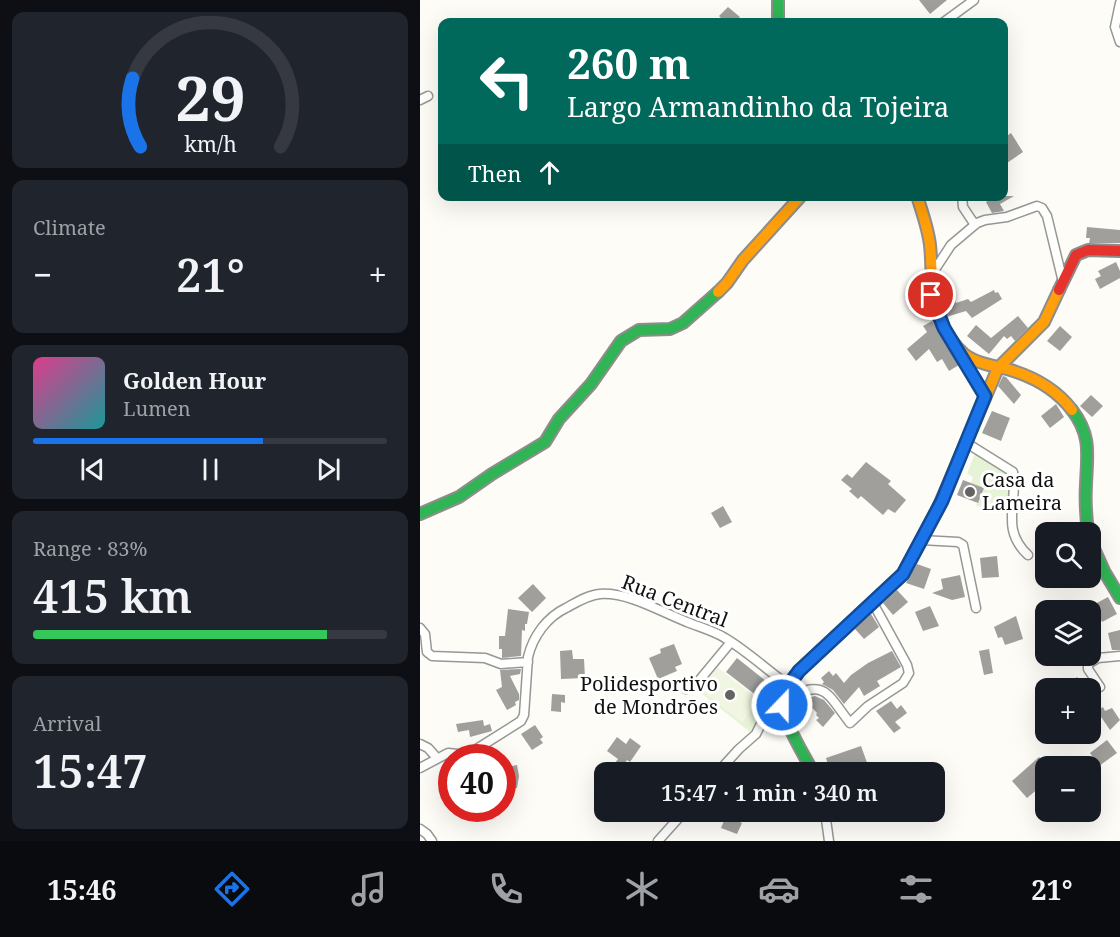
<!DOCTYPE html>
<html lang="en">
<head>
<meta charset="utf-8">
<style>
  :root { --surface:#171b24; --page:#20242c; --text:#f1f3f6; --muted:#9ea1a6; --line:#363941; --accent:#1a73e8 }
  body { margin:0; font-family:"Noto Serif",serif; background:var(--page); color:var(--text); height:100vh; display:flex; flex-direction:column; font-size:22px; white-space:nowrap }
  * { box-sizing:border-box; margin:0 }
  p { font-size:20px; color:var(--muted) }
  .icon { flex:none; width:33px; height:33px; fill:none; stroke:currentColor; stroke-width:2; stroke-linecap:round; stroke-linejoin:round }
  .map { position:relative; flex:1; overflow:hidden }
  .drawer { display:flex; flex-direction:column; gap:12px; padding:12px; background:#0d0f14; width:420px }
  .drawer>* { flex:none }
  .guide { position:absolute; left:18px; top:18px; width:570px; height:183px; border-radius:12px; box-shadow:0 6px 24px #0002; background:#00695c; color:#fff; overflow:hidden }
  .tools { position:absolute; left:615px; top:522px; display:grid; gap:12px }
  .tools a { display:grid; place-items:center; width:66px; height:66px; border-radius:12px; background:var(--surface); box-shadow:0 6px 24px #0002; font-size:30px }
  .speed { position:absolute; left:18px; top:744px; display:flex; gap:12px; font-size:30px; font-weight:700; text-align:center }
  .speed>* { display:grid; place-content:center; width:78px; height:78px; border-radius:50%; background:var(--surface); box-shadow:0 6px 24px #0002; line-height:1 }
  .speed .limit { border:9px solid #d22; background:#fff; color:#111 }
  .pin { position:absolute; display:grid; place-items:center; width:51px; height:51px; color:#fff; margin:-26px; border:3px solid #fff; border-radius:50%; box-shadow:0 2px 6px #0007 }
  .me { position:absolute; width:66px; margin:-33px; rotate:22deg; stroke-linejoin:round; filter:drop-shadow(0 0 4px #0008) }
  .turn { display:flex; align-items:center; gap:21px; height:126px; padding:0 30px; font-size:27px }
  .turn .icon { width:78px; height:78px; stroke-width:2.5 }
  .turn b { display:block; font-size:42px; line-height:51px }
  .then { display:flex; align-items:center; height:57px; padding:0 30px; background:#0003; gap:12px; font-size:22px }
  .big { font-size:45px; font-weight:600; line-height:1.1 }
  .drawer .tile { flex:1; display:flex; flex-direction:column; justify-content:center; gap:9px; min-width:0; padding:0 21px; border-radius:12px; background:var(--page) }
  .drawer .dial { align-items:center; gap:0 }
  .dial svg { height:156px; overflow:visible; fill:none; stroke:var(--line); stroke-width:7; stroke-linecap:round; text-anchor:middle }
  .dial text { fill:var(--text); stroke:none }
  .song { display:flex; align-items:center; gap:18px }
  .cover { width:72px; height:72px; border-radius:9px; background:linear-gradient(135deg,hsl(330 70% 55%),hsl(180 70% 35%)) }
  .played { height:6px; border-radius:3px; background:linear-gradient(90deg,var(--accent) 65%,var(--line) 65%) }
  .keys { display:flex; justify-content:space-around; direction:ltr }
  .heat { display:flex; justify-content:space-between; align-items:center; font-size:33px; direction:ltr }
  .charge { height:9px; border-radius:4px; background:linear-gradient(90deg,#34c759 83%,var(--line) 0) }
  .trip { position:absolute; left:174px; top:762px; width:351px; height:60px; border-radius:12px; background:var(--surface); box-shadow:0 6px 24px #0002; font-weight:600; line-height:60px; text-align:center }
  .menu { display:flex; height:96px; justify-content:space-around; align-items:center; background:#090b0e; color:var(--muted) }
  .menu .icon { width:42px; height:42px }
  .menu .current { color:var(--accent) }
  .menu b { font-size:27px; color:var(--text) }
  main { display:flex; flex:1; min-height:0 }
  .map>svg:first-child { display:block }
</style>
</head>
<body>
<main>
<section class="drawer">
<div class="tile dial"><svg viewBox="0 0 100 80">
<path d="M14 69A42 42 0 1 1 86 69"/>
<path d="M14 69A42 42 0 0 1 10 34" stroke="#1a73e8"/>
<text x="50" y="56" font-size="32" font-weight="700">29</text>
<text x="50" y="72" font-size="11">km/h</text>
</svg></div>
<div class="tile"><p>Climate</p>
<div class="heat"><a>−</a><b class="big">21°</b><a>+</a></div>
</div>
<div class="tile">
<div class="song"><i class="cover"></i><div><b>Golden Hour</b><p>Lumen</p></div></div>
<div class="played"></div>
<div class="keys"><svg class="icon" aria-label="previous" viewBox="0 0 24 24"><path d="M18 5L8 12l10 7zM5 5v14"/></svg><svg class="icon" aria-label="pause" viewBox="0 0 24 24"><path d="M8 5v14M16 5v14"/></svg><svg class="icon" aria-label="next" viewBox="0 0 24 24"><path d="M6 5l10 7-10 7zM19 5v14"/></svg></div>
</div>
<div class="tile"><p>Range · 83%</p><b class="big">415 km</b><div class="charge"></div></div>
<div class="tile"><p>Arrival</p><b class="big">15:47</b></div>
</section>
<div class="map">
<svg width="700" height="841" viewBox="0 0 700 841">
  <rect width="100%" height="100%" fill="#fdfcf7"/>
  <path fill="#e7f3d7" d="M555,453L590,472L589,510L556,506L563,488L551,483L553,477L547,474Z
    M295,666L297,667L280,689L322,722L339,700L337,698L353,678L357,681L335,729L330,732L276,689Z"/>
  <path fill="#f0f6e1" d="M297,667L339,700L322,722L280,689Z"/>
  <path fill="#a19f9c" d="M499,0H527L510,14Z
    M308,7L320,17L314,22H305L299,16Z
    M591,133L603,152L584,165V138Z
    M576,196H594L580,204L584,211L572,213L566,202Z
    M667,227L700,230V243H669L670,238H666Z
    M696,262L700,271V278L680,289L675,279L681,276L678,271Z
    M574,290L575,293L578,292L582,299L552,318L546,311L526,317L520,298L533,296L536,303L548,299L551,302Z
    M598,316L608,328L595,341L591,336L587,339L584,336L569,354L547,336L556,325L571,338Z
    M512,321L539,365L529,371L522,359L517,362L509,349L496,361L487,349L507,332L503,326Z
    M640,326L652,337L640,351L627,341Z
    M583,376L586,377L601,395L594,404L578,386Z
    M671,395L683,406L672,417L660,406Z
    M636,404L644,417L630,428L621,416Z
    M572,411L590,418L581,441L562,433Z
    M446,462L471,481L468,484L486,500L475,513L468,509L463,515L441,496L438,499L429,491L432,489L421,480L427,474L432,478Z
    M543,480L564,488L558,503L537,495Z
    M303,506L312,522L300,528L291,513Z
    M577,556L579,577L562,578L560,558Z
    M497,564L511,569L504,589L486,583Z
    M540,575L545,597L532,600L512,593L523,589L521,579Z
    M113,584L126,598L112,612L98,598Z
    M477,590L488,602L473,615L463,603Z
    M688,597L697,614L682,622L673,605Z
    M510,606L519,626L503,631L495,612Z
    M88,609L109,612L107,624H105V631L102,630L101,656L82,658V649H79V636H85Z
    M451,614L459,627L444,639L435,629Z
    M596,616L603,639L585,645L582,637L578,638L574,627Z
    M700,630V650H692L688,633Z
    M254,644L262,664L255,667L257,671L238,679L229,658L241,653L240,649Z
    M569,649L573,673L564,675L559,651Z
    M152,650L153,659H164L165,678L141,679L140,651Z
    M472,651L481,667L457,681L460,686L444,696L439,687L424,704L413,690L402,684L404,682L401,678L409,671L413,676L416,673L424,683L431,675L448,663Z
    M317,658L347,682L337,696L306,672Z
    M101,669L100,674L90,676L99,694V700L95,702L96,705L87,710L76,690L82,687L80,670Z
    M657,677L666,688H635L648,678L650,682Z
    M132,694L145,695V703L141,702V712L131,711Z
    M395,696L404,700L415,713L403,727L396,720L399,718L396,715L397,713L384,699Z
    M471,701L477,709L481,705L487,713L475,722L481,728L474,733L456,711Z
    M683,707L685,711L692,708L700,720L690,730L677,711Z
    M63,720L64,726L70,724L72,731L50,737L49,730L38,732L36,724Z
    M115,725L123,737L120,739L123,743L112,750L101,734Z
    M197,737L206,744L210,738L221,746L210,762L207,760L202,768L195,763L198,759L187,751Z
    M687,740L697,753L679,766L670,753Z
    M441,746L449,768L436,772H410L406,758Z
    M619,757L626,764V782L607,798L592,781Z
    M97,765L99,776L97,788L82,790V768Z
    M306,816L322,823L317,834L301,828Z"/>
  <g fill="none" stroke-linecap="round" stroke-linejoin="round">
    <defs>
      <path id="street" d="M700,3L695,27L700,42
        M524,22L554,0
        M0,100L8,96
        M542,196L543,207L555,225
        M512,274L531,245L557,223L565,220L587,217L617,206L622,208L627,216L643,282
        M538,351L565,396
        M545,442L593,472C598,504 580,529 608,555
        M501,540L538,542L543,545L556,608
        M0,628L5,634L7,652L12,656L65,658L81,664L108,662
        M680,687L668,669V664L678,658L700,656
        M266,689L277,683L311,642
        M362,699C406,680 404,689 430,723L448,706L483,683L489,673L487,665L453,603
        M0,744L8,748L17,758
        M0,768L28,753L47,755L101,721L104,715L108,657C113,636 127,617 146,608C157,602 168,595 180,594C209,592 241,612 267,622C279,627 294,631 305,638C327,651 347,670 368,685L356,693L336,734L319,749L298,772
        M405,812L409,841
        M0,829L7,834L12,841
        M238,841L264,812"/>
      <path id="fast" d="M358,0V22
        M652,410C672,436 667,455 666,485C665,501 666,516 668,532
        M0,514L39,497L72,474L125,442L139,419L171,384L201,341L219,330L250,329L263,323L298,292
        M670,540L684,571L700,598
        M393,772C383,752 355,712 365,690C368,683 375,677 379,671L483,574L517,510"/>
      <path id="slow" d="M497,196C502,212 508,228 510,245C513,272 509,299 522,325C528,336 535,346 544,354C556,363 572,366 587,369C612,376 636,389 652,410
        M298,292L307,283L323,260L381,196
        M517,510L578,368L624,322L639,290"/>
      <path id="jam" d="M639,290L656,255L668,250L700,251"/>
    </defs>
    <use href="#street" stroke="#979795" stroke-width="11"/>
    <use href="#fast" stroke="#8e8d8b" stroke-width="14"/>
    <use href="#slow" stroke="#8e8d8b" stroke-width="14"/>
    <use href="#jam" stroke="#8e8d8b" stroke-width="14"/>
    <use href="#street" stroke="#fffffe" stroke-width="8"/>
    <use href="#fast" stroke="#30b455" stroke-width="10"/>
    <use href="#slow" stroke="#ff9f0a" stroke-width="10"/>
    <use href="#jam" stroke="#e5322d" stroke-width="10"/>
  </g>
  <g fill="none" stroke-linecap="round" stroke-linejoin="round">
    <defs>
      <path id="route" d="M362,705L365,690L379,671L483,574L522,501L565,396L524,328L511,295"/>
    </defs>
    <use href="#route" stroke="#114b97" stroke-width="15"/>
    <use href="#route" stroke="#1a73e8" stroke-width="10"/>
  </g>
  <g fill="#646362" stroke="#fff" stroke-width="2">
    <circle cx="550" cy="492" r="6"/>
    <circle cx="310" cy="695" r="6"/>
  </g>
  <g text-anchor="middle" stroke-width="6" stroke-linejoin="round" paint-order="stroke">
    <g font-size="20" fill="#111" stroke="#fff" text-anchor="start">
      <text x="562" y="487">Casa da<tspan x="562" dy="23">Lameira</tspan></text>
      <text x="298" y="691" text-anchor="end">Polidesportivo<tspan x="298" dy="23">de Mondrões</tspan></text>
    </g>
    <g font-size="20" fill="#111" stroke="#fff">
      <text transform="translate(255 601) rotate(21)" y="7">Rua Central</text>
    </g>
  </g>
</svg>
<div class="tools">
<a><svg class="icon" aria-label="search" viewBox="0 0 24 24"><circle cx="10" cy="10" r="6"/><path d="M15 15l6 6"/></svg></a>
<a><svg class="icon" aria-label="layers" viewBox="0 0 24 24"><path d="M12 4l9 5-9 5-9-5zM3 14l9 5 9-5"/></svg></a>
<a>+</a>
<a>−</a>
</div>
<div class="speed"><div class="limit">40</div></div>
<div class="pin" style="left:511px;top:295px;background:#d93025"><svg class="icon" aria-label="arrive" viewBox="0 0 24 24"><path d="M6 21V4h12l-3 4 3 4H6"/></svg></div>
<svg class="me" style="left:362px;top:705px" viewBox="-20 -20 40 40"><circle r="17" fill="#1a73e8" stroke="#fff" stroke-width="3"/><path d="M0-11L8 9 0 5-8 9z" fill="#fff"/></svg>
<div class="trip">15:47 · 1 min · 340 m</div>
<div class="guide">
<div class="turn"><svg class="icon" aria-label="left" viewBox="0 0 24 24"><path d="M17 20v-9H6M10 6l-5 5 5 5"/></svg><div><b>260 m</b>Largo Armandinho da Tojeira</div></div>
<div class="then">Then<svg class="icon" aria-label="ahead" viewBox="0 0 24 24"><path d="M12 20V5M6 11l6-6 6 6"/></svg></div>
</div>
</div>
</main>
<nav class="menu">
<b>15:46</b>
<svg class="icon current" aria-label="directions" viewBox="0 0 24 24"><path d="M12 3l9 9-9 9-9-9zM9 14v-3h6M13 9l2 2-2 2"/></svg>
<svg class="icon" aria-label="music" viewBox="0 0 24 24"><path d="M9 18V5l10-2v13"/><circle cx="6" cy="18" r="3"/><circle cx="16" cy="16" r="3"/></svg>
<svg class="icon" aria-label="phone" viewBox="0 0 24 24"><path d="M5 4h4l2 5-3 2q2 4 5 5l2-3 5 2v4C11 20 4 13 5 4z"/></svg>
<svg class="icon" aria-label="climate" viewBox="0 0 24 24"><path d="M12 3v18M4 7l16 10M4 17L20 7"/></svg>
<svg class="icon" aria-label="car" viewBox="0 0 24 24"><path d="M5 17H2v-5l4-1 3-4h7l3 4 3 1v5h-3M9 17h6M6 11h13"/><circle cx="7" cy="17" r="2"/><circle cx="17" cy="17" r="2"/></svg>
<svg class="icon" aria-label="filters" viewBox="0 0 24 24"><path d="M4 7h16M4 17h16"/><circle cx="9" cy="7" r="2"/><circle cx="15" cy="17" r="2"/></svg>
<b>21°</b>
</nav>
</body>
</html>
